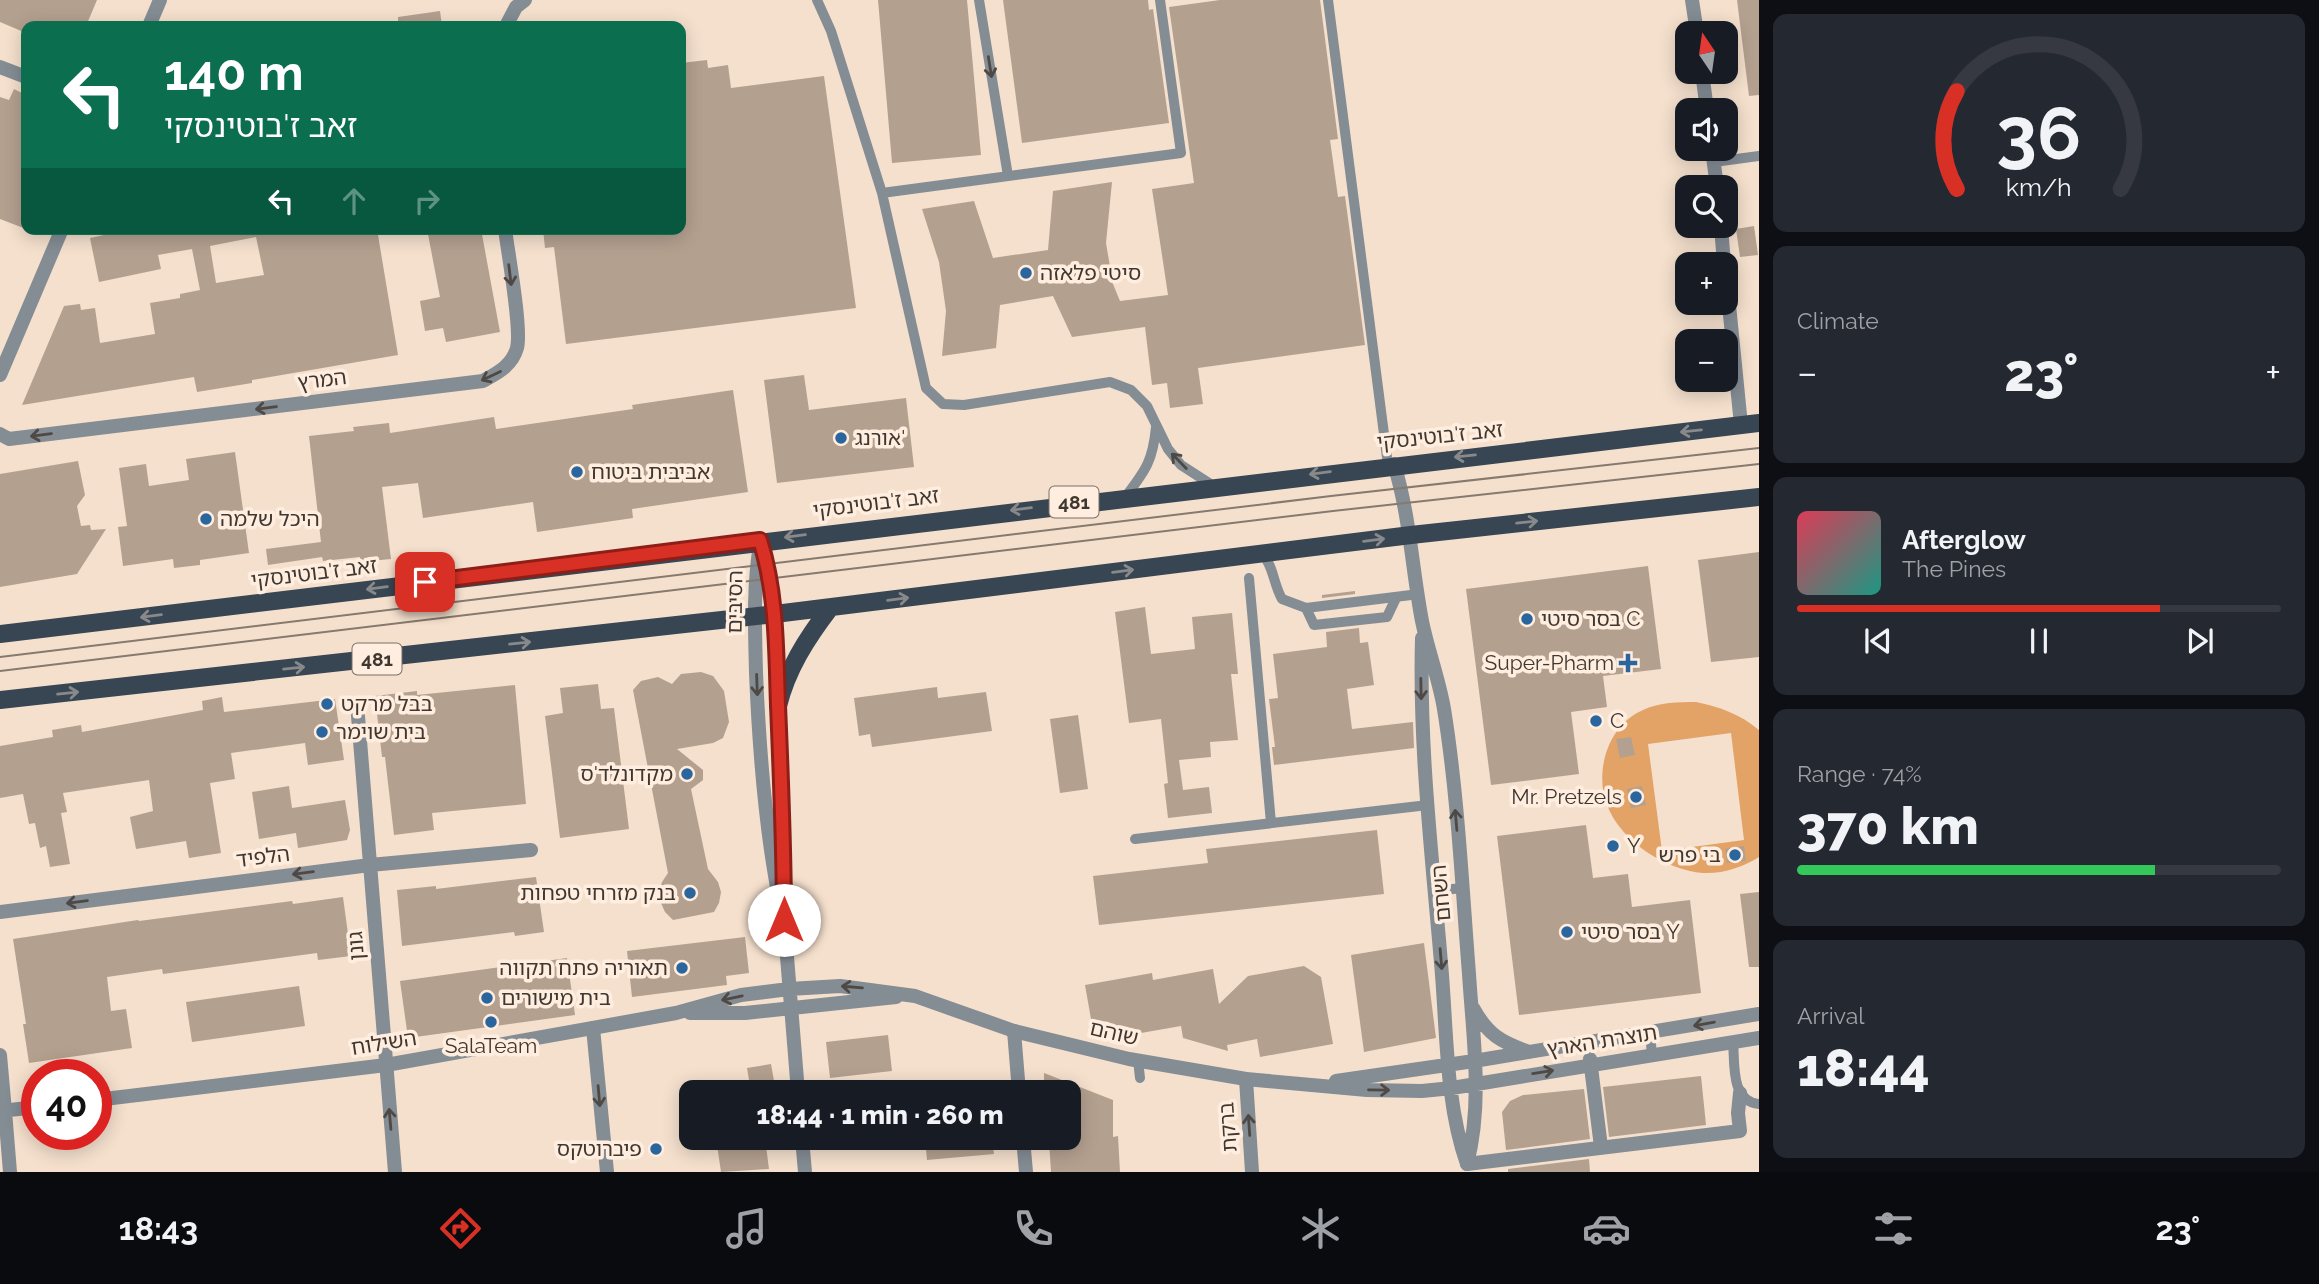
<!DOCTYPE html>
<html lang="en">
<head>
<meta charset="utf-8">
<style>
  :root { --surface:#171b24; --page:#242831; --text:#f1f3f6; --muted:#9ea1a6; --line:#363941; --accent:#d93025 }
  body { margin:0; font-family:Raleway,"Noto Sans Hebrew",sans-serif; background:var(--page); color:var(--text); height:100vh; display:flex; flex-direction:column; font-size:26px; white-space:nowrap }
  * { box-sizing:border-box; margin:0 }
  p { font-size:23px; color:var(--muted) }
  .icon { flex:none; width:38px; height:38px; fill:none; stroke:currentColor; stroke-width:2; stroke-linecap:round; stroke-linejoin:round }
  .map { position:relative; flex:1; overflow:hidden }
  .side { display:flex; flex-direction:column; gap:14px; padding:14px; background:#0d0f14; width:560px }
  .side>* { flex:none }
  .guide { position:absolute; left:21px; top:21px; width:665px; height:214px; border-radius:14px; box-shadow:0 4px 18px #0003; background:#0b6e4f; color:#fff; overflow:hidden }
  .needle { width:46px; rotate:347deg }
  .fabs { position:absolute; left:1675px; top:21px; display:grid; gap:14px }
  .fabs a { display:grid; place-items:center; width:63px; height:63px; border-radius:14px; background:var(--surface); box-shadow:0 4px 18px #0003; font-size:35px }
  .speed { position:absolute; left:21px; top:1059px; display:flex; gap:14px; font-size:35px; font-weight:700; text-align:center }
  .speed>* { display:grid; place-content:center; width:91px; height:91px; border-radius:50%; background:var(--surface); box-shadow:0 4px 18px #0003; line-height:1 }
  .speed .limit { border:10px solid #d22; background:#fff; color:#111 }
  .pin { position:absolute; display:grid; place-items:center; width:60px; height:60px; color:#fff; margin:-30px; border-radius:14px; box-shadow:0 4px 10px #0006 }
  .me { position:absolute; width:77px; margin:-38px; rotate:0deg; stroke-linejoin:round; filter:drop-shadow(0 0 5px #0008) }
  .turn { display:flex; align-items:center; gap:24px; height:147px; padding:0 28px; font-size:32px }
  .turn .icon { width:91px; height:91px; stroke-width:2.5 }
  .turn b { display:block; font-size:49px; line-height:60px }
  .lanes { display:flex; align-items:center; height:66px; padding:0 28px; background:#0003; justify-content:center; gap:35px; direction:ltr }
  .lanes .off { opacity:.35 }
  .big { font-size:52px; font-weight:800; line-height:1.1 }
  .side .widget { flex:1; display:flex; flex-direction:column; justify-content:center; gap:10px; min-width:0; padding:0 24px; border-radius:14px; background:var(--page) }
  .side .dial { align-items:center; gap:0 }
  .dial svg { height:182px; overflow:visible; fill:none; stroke:var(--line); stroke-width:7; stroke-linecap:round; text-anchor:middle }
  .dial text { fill:var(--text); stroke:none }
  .song { display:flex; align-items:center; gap:21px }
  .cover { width:84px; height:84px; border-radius:10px; background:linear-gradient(135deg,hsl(350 70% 55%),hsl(170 70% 35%)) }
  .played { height:7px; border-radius:4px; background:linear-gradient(90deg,var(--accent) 75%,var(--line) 75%) }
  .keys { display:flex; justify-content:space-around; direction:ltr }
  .heat { display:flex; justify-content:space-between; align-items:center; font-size:38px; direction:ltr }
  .charge { height:10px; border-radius:5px; background:linear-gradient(90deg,#34c759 74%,var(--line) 0) }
  .trip { position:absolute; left:679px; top:1080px; width:402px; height:70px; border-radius:14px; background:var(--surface); box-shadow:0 4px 18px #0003; font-weight:800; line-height:70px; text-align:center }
  .dock { display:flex; height:112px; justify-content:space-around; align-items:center; background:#090b0e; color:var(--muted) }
  .dock .icon { width:49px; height:49px }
  .dock .on { color:var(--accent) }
  .dock b { font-size:32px; color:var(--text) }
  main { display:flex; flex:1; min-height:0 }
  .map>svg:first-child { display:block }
</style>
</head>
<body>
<main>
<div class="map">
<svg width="1759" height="1172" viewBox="0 0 1759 1172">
  <rect width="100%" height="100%" fill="#f5e0cd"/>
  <path fill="#e3a366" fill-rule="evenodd" d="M1696,702C1720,707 1740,714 1759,730V857C1743,867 1723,874 1703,873C1666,870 1621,842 1607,805C1594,771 1608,725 1643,710C1660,702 1678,702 1696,702ZM1731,733L1744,840L1662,851L1648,744Z"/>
  <path fill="#b4a08f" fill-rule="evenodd" d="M0,0H97L86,26H26V33L0,22Z
    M878,0H967L981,155L892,163Z
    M1003,0H1148L1149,10L1153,9L1169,123L1022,143Z
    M1220,0H1320L1338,139L1330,140L1338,197L1345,196L1365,345L1198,368L1203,404L1170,408L1167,383L1152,385L1145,327L1072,337L1053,296L1000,305L996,348L942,356L946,311L939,262L922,209L974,201L993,258L1048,250L1053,191L1112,182L1106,243L1113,284L1120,301L1168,295L1152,189L1194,183L1169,7Z
    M1737,0H1759V95L1749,96Z
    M440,11L442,26H398V17Z
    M707,60L708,68L728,65L731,88L824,76L856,308L566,344L554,247L545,248L543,229H681V63Z
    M14,89L26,95V229L0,219V97L9,100Z
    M1754,226L1758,255L1740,257L1736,229Z
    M117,229H377L398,355L252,380V383L197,392L194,377L22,405L64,306L80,304L81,310L95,308L100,343L155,334L150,303L180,298V294L200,290L192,249L158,255L161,269L99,282L90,238L118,232ZM256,237L264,275L216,283L210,246Z
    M427,229H481L500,332L446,342L443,328L425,331L420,301L440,297Z
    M804,375L809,410L906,398L914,467L777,483L764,380Z
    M733,390L748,492L632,509L633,518L537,532L533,502L423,518L418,483L382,487L391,559L360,562V557L323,561L322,557L268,565L266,549L321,542L309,436L354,431L353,427L389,423L390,433L494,417L496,429L633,409L632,405Z
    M235,452L249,553L200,560V565L174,568L173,559L123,566L118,527L127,526L119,468L146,464L149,486L189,480L186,459Z
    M78,461L85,495L77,506L81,526L90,525L91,530L106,529L77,574L0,587V474Z
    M1759,552V657L1711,662L1698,560Z
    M1648,566L1661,669L1603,676L1607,707L1571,712L1579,774L1491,785L1466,589Z
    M1355,591V594L1322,598V595Z
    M1145,607L1151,654L1195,649L1192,617L1232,613L1238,674H1231L1238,740L1210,742L1211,757L1179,760L1183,790L1209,787L1212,813L1168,818L1164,784L1168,783L1161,719L1129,723L1115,612Z
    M1359,628L1360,643L1368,642L1374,685L1347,689L1352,729L1413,722L1414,748L1274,765L1272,747H1275L1269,699L1278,698L1273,654L1327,647L1326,632Z
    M701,672L713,676L724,691L729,722L723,738L713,743L677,749L703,770V780L691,789L708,869L718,882L721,892L719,903L714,912L673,920L665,912L661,903L659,892L662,882L668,873L633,690L641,681L658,677L672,684L681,674Z
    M598,684L601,709L614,708L629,829L560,838L545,716L563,713L560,688Z
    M515,685L526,804L432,813L434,830L394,835L385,757H382L375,696L417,691V695Z
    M937,687L938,698L986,692L992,731L872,747L870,734L859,736L854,698Z
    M222,697L224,712L335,699L344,760L308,765L305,743L231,753L235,779L210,783L221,853L189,858L186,841L136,849L130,817L153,811L149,780L63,793L67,812L61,813L70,864L50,867L46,846L40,848L35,823L29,824L23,794L0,798V746L53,737L52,730L81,725L82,732L203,710L202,701Z
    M1078,715L1088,789L1060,793L1050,719Z
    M1631,737L1635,755L1620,758L1616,739Z
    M289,786L292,808L345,800L350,830L347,840L298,848L296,833L259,839L252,792Z
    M1642,786L1646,805L1631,808L1627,789Z
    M1586,825L1593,878L1628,874L1632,907L1690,900L1701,993L1519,1015L1497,836Z
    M1377,830L1384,894L1099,925L1093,876L1208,863L1206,849Z
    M1744,846L1746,861L1727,863L1725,849Z
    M536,877L544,932L515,936L514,932L402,946L397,890L436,886V889Z
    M1759,892V967H1749L1740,894Z
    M343,897L351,956L318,960L317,953L163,974L162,969L107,977L111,1011L126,1009L132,1048L29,1063L23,1024H26L13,939L138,920L139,921L292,901L293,904Z
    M745,937L749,973L726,976L727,985L632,997L627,951Z
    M1424,943L1436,1038L1364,1052L1351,955Z
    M567,958L575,1015L408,1038L400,981Z
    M1304,966L1321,977L1333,1044L1260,1057L1257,1039L1227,1045L1228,1051L1183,1038L1181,1026L1141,1033L1110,1030L1109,1022L1091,1019L1085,985L1152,973L1153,980L1213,969L1219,1004L1248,976Z
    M299,986L305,1026L192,1042L186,1002Z
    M888,1035L892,1071L830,1078L826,1042Z
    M771,1064L776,1092H751L747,1068Z
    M1044,1073L1113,1100V1137L1118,1136L1120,1172H1051L1049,1141L1069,1140V1092H1044Z
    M1701,1076L1706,1125L1609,1137L1603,1087Z
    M1584,1089L1590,1139L1506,1150L1502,1112L1510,1101L1523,1095Z
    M716,1138H765L769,1169L721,1172Z
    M925,1138H992L994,1154L927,1160Z
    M1589,1159L1590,1172H1508V1169Z"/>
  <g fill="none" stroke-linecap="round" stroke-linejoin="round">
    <path stroke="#848c94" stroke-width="10" d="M817,0L831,31L882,193L926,388L943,404L964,405L1110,382L1131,390L1147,406L1168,449L1181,465L1212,485
      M979,0L1008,176
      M1328,0L1388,465
      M1714,162L1759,156
      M882,193L1181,153L1160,0
      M1126,496C1146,470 1153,460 1156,427
      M1262,553C1274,567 1273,583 1282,599L1306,608L1419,594
      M1249,578L1271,823
      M1306,608L1314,625L1387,617L1396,598
      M1135,839L1428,805
      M1435,891L1462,888
      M1650,1033L1652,1055
      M1733,1041C1735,1063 1730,1101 1759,1104
      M1138,1060L1140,1078"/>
    <path stroke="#848c94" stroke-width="14" d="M1590,1059L1601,1147
      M1467,1164L1740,1131L1738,1113L1740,1093"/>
    <path stroke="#848c94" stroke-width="14" d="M1692,0L1697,33
      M506,26L516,7L525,0
      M0,67L26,77
      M1702,72L1707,110
      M1712,149L1717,187
      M1721,226L1724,264
      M1726,275L1741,425
      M0,434L9,439L483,381C497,373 512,366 517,348C522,329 508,253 505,229
      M358,716L395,1172
      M0,912L370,865L531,850
      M593,1028L607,1172
      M1014,1031L1019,1092
      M0,1055L5,1111
      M1246,1079L1252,1172
      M1023,1138L1026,1172"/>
    <path stroke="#848c94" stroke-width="14" d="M149,26L160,0
      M0,375L62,229
      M1394,464C1410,516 1412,569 1422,621C1428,651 1439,679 1444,709C1458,796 1462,886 1469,974C1473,1037 1483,1102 1467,1164
      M760,540L771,578L775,614L783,812L784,920L798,1092
      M760,545C753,587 755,630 756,673C759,745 764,816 777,887
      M1422,638C1419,746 1432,855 1441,963C1447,1028 1445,1102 1467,1164
      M1473,1008C1488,1035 1501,1042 1529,1052
      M690,1013H745L896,997
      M1336,1081L1474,1061L1759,1014
      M96,1100L386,1065L676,1013L741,995L789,989L840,986L915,996L1014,1031L1129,1059L1246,1079L1367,1090L1422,1091L1452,1088L1759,1038
      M0,1111L37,1107
      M5,1111L10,1172
      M802,1138L805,1172"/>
    <path stroke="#384552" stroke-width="18" d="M0,634C586,562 1172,490 1759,423
      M0,700L775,614L1411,535L1759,497
      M778,706C787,669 807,638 830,608"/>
    <path stroke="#86796d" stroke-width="2" d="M0,657L1331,496L1759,448
      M0,671L1333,511L1759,464"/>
  </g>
  <defs><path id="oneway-shaft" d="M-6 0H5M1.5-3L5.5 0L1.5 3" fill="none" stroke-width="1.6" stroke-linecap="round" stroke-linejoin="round" transform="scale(1.75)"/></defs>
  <g stroke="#4e4944">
    <use href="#oneway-shaft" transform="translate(990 67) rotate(81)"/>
    <use href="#oneway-shaft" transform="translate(510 275) rotate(83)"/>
    <use href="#oneway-shaft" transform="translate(491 376) rotate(154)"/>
    <use href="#oneway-shaft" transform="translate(266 408) rotate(173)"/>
    <use href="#oneway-shaft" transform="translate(41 435) rotate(173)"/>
    <use href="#oneway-shaft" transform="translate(1179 461) rotate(-134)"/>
    <use href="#oneway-shaft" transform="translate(757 685) rotate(88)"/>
    <use href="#oneway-shaft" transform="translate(1421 689) rotate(89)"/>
    <use href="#oneway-shaft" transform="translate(1456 820) rotate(-95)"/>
    <use href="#oneway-shaft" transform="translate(303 873) rotate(173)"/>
    <use href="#oneway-shaft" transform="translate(77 902) rotate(173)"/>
    <use href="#oneway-shaft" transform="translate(1441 959) rotate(85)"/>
    <use href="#oneway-shaft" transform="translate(852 987) rotate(-175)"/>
    <use href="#oneway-shaft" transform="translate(732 998) rotate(168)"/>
    <use href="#oneway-shaft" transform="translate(1704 1024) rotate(170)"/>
    <use href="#oneway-shaft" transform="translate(1543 1072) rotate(-9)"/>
    <use href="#oneway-shaft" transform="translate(1379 1090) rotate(1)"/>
    <use href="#oneway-shaft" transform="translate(599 1096) rotate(85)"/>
    <use href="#oneway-shaft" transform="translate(390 1119) rotate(-95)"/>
    <use href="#oneway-shaft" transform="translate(1249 1125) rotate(-94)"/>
  </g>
  <g stroke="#88898a">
    <use href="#oneway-shaft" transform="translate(1691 431) rotate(174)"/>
    <use href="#oneway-shaft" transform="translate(1465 456) rotate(174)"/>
    <use href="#oneway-shaft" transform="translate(1320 473) rotate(173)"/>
    <use href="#oneway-shaft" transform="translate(1021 509) rotate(173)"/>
    <use href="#oneway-shaft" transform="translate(1527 522) rotate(-6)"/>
    <use href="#oneway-shaft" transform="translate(795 536) rotate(173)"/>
    <use href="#oneway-shaft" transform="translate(1374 540) rotate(-7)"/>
    <use href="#oneway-shaft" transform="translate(1123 571) rotate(-7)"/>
    <use href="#oneway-shaft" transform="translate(377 588) rotate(173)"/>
    <use href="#oneway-shaft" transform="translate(898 599) rotate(-7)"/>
    <use href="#oneway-shaft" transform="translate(151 616) rotate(173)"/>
    <use href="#oneway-shaft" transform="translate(520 643) rotate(-6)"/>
    <use href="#oneway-shaft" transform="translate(294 668) rotate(-6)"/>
    <use href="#oneway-shaft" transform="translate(68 693) rotate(-6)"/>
  </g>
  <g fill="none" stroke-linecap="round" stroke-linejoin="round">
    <defs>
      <path id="route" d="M425,582L760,540C777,594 776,649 778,705C781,777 784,848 784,920"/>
    </defs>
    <use href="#route" stroke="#8d1f18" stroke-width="18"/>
    <use href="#route" stroke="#d93025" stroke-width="12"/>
  </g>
  <g fill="#2b659d" stroke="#ffeedf" stroke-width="2.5">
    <circle cx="1026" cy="273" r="7"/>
    <circle cx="841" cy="438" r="7"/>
    <circle cx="577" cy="472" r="7"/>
    <circle cx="206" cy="519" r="7"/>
    <circle cx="1527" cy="619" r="7"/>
    <path d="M1624.5 652.5h7v7h7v7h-7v7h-7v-7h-7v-7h7z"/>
    <circle cx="327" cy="704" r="7"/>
    <circle cx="1596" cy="721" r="7"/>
    <circle cx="322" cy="732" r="7"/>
    <circle cx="687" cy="774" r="7"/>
    <circle cx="1636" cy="797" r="7"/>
    <circle cx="1613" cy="846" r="7"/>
    <circle cx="1735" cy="855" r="7"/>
    <circle cx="690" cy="893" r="7"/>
    <circle cx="1567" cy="932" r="7"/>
    <circle cx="682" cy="968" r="7"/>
    <circle cx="487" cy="998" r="7"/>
    <circle cx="491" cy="1022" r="7"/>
    <circle cx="656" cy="1149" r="7"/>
  </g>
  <g text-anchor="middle" stroke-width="7" stroke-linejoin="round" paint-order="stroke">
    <g fill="#ffeedf" stroke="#796f64" stroke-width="2">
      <rect x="1049.5" y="486.5" width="49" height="31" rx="5"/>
      <rect x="352.5" y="643.5" width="49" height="31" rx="5"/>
    </g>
    <g font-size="19" font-weight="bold" fill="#403830">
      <text x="1074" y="509">481</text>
      <text x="377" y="666">481</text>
    </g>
    <g font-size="21" fill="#403830" stroke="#ffeedf" text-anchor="start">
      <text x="1040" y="280">סיטי פלאזה</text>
      <text x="855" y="445">אורנג'</text>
      <text x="591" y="479">אביבית ביטוח</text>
      <text x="220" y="526">היכל שלמה</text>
      <text x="1541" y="626">בסר סיטי C</text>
      <text x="1614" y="670" text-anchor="end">Super-Pharm</text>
      <text x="341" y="711">בבל מרקט</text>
      <text x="1610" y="728">C</text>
      <text x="336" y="739">בית שוימר</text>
      <text x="673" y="781" text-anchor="end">מקדונלד'ס</text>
      <text x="1622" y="804" text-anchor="end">Mr. Pretzels</text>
      <text x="1627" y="853">Y</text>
      <text x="1721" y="862" text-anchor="end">בי פרש</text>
      <text x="676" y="900" text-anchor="end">בנק מזרחי טפחות</text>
      <text x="1581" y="939">בסר סיטי Y</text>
      <text x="668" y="975" text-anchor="end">תאוריה פתח תקווה</text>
      <text x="501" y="1005">בית מישורים</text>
      <text x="491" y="1053" text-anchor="middle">SalaTeam</text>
      <text x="642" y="1156" text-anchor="end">פיברוטקס</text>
    </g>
    <g font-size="21" fill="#403830" stroke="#ffeedf">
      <text transform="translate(322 380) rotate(-7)" y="7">המרץ</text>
      <text transform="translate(1440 436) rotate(-6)" y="7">זאב ז'בוטינסקי</text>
      <text transform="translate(876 503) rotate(-7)" y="7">זאב ז'בוטינסקי</text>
      <text transform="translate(314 573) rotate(-7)" y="7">זאב ז'בוטינסקי</text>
      <text transform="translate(735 602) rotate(-89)" y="7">הסיבים</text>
      <text transform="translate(263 857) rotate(-7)" y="7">הלפיד</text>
      <text transform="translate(1441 893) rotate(-95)" y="7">השחם</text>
      <text transform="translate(356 946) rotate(-94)" y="7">גונן</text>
      <text transform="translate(1114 1033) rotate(13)" y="7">שוהם</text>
      <text transform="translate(1602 1041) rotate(-9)" y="7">תוצרת הארץ</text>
      <text transform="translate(384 1043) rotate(-9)" y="7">השילוח</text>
      <text transform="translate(1228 1127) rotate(-94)" y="7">ברקת</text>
    </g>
  </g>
</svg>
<div class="fabs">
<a><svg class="needle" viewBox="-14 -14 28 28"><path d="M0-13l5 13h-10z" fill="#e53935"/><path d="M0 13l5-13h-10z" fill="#9ea1a6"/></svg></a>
<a><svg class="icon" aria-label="sound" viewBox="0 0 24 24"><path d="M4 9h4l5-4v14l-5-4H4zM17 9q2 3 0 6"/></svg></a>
<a><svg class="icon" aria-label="search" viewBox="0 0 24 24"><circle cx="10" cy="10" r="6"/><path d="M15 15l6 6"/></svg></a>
<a>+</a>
<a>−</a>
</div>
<div class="speed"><div class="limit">40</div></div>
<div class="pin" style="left:425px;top:582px;background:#d93025"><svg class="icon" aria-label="arrive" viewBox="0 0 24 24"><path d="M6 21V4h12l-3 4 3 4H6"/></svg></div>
<svg class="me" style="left:784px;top:920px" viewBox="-20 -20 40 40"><circle r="19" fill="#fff"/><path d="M0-13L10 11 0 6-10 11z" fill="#d93025"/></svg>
<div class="trip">18:44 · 1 min · 260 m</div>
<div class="guide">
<div class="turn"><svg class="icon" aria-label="left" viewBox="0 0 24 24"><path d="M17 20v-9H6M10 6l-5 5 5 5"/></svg><div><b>140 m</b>זאב ז'בוטינסקי</div></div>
<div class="lanes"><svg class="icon" aria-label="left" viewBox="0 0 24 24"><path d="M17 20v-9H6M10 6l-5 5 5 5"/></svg><svg class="icon off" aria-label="ahead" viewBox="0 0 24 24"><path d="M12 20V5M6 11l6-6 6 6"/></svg><svg class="icon off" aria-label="right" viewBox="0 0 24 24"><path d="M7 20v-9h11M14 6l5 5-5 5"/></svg></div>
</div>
</div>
<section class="side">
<div class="widget dial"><svg viewBox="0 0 100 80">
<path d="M14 69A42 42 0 1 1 86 69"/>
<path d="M14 69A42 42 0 0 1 14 26" stroke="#d93025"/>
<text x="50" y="56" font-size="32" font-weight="700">36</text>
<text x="50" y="72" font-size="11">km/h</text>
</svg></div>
<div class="widget"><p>Climate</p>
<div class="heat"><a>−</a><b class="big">23°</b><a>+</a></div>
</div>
<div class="widget">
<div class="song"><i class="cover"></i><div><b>Afterglow</b><p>The Pines</p></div></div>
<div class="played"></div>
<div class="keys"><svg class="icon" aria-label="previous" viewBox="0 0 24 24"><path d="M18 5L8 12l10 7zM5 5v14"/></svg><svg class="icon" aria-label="pause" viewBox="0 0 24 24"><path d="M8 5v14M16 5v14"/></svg><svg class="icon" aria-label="next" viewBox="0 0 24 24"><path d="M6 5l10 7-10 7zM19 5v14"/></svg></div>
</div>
<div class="widget"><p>Range · 74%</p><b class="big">370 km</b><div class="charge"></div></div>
<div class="widget"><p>Arrival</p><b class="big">18:44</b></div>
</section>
</main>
<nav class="dock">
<b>18:43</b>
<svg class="icon on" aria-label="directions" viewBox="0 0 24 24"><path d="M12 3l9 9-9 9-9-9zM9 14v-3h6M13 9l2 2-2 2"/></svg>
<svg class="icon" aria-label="music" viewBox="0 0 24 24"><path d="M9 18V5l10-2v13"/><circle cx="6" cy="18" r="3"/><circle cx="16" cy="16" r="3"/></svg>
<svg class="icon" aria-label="phone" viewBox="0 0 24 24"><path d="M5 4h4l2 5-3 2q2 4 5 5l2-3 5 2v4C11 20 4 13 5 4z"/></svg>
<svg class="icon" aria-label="climate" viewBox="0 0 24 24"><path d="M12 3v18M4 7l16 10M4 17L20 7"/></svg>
<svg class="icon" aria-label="car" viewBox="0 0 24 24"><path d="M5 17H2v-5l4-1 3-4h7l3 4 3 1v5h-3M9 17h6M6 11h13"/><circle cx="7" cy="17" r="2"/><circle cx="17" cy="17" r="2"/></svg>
<svg class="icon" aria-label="filters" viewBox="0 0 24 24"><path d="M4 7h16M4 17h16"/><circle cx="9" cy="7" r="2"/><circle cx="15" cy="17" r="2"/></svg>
<b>23°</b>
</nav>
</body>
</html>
